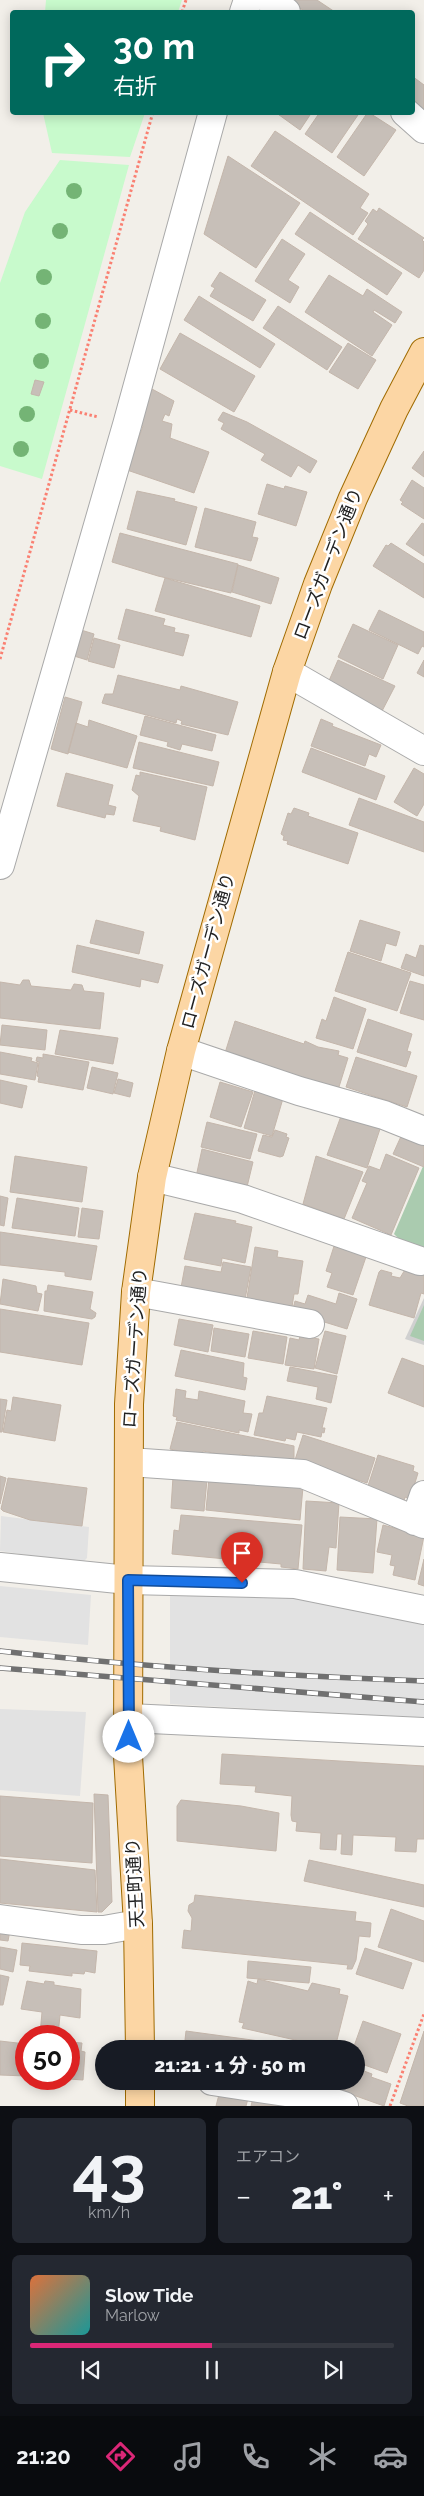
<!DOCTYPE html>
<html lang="ja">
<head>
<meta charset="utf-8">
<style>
  :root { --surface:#171b24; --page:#242831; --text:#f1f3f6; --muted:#9ea1a6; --line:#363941; --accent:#db2777 }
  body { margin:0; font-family:Raleway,"Noto Sans JP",sans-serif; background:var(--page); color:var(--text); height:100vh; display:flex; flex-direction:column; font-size:19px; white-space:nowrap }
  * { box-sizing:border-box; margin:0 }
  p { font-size:16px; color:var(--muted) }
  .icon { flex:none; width:28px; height:28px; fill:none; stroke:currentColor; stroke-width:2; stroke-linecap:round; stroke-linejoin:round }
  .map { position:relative; height:2106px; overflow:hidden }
  .sheet { display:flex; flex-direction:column; gap:12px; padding:12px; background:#0d0f14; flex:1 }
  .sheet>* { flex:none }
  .top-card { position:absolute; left:10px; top:10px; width:405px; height:105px; border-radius:5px; box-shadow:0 2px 12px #0003; background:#00695c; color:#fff; overflow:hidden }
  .speed { position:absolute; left:15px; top:2025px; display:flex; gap:10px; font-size:25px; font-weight:700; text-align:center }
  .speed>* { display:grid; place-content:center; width:65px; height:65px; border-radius:50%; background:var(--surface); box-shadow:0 2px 12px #0003; line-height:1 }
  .speed .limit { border:8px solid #d22; background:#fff; color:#111 }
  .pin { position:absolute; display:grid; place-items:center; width:42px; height:42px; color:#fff; margin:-51px -21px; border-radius:50% 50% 50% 0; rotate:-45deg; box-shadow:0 0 5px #0007 }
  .pin .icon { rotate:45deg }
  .me { position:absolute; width:55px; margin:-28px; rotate:0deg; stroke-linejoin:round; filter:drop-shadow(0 0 4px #0008) }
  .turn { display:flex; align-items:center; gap:18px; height:105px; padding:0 20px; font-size:22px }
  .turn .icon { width:65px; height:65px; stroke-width:2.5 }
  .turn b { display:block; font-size:35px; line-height:42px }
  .big { font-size:38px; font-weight:800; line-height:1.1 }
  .sheet .widget { flex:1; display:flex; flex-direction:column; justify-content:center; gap:8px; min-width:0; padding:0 18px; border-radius:8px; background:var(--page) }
  .sheet .dial { align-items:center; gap:0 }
  .dial b { font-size:65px; line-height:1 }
  .song { display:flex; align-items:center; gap:15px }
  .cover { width:60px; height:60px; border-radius:8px; background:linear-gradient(135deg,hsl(20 70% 55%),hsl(180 70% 35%)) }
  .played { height:5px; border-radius:2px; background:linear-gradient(90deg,var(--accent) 50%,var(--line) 50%) }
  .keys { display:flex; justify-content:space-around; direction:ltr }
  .heat { display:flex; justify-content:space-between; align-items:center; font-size:28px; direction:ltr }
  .sheet .tiles { flex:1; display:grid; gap:12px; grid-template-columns:1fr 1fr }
  .widget:last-child { grid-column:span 2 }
  .trip { position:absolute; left:95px; top:2040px; width:270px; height:50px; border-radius:25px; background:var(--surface); box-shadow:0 2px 12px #0003; font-weight:800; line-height:50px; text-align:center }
  .tab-bar { display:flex; height:80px; justify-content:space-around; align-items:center; background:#090b0e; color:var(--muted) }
  .tab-bar .icon { width:35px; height:35px }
  .tab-bar .selected { color:var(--accent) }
  .tab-bar b { font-size:22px; color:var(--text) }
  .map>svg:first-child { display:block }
</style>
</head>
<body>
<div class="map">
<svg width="424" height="2106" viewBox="0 0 424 2106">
  <rect width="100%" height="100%" fill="#f2efe9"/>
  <path fill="#d0d0d0" d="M424,1298V1345L405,1339Z"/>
  <path fill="#aacbaf" d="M424,1164V1248L398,1238L394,1234Z
    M424,1305V1341L410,1336Z"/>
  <path fill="#c8facc" d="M46,0H182L178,12H45Z
    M43,113V112L145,113L130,157L52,153Z
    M60,160L129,165L42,479L0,466V283L25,212Z"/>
  <path fill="#e2e2e2" d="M1,1516L89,1527L87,1558L82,1563L0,1551Z
    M0,1586L91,1595L88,1645L0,1637Z
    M170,1590L337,1599L424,1617V1718L170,1704Z
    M0,1709L86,1712L80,1796L0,1790Z"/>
  <path fill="#c7bfb8" stroke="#c4b6ab" d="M290,0H317L335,12H305Z
    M412,76L424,85V112L412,102Z
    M275,112H312L300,130Z
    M320,112H360L332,153L305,134Z
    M368,112L396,130L364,176L337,157Z
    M275,131L369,194L360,208L368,213L353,235L251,166Z
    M228,156L300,203L256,268L204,234Z
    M379,208L424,238L422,240L424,242V270L419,278L358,239L368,224L365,221L373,209L377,212Z
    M310,212L402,273L387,295L295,234Z
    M282,239L305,254L288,280L299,287L290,303L255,281Z
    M220,272L266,300L253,321L210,296L215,288L211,286Z
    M329,275L363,296L367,289L402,312L395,323L374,310L373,312L392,325L372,356L305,312Z
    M199,296L275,344L260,368L184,320Z
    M278,306L342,347L327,370L263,328Z
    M180,333L255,376L234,412L160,369Z
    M348,343L376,360L358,389L329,372Z
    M35,380L44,382L39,396L31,394Z
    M152,389L174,401L169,416L165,414L162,421L172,424L170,438L209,452L194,493L127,470L143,426L140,424Z
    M223,412L247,422L317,461L310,473L298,465L291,477L261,460L265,454L221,429L224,423L218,420Z
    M424,451V477L412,468Z
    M412,480L424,488V519L401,504L403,502L400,500Z
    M267,484L284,489L285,486L307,492L296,526L258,514Z
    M137,491L175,499L174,501L197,507L186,545L127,529Z
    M205,508L256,522L252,537L258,538L251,561L195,547Z
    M422,523L424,524V556L406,544Z
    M120,533L238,564L231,593L158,576L112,562Z
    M391,543L424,564V598L373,566L386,545L388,546Z
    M238,565L279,578L271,604L232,592Z
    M165,578L260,606L251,637L155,611Z
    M126,609L165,619L163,625L175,628L174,632L189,635L183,656L118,639Z
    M379,610L424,632V647L422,646L418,654L369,630Z
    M353,624L398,645L383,679L338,657Z
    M81,630L94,634L87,660L74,656Z
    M94,638L120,645L114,668L88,661Z
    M338,660L395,686L381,713L372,708L373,706L328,683Z
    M424,660V677L417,673Z
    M118,675L180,690L181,686L238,702L228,735L181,724L182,721L177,719L176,723L102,703L105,694H113Z
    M65,697L82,702L68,754L51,749Z
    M145,716L216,735L212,751L182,744L180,750L167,746L168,742L140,735Z
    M321,719L333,724L332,726L381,745L376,757L369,754L365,766L311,746Z
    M89,720L137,736L127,768L68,752L76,723L88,727Z
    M139,742L219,762L213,786L133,768Z
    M311,748L385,776L376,800L302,772Z
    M414,768L424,774V804L417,816L394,802Z
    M140,772L207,787L195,840L160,831L161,827L133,821L139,796L132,790L136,775L140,776Z
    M66,773L113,785L108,805L116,807L114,815L106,814L105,818L57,806Z
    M359,798L424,822V852L349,825Z
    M294,808L309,813L308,816L358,833L348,864L287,844L288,841L283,840L284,836L281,834L288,813L291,814Z
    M96,920L144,932L139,954L90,943Z
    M360,920L400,932L396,946L386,943L381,961L350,951Z
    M77,945L163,965L158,983L141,979L140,987L72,972Z
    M420,945L424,946V976L401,968L406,954L416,958Z
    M348,952L411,973L397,1011L335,991Z
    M23,980H29L31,986L71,990L74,984L82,985L84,991L104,993L100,1029L0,1018V982L20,985Z
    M410,981L424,985V1020L400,1013Z
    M334,997L366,1009L353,1049L316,1038L322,1019L326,1021Z
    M368,1019L412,1034L407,1051L411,1052L406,1067L357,1052Z
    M235,1021L304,1044L305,1041L318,1047L339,1051L338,1055L348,1058L338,1090L225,1053Z
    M2,1025L47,1030L45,1050L0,1045Z
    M60,1030L118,1038L113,1064L55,1054Z
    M0,1052L32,1058L31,1061L38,1063L35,1080L0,1074Z
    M43,1054L89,1062L83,1090L38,1082L39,1077L37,1076L39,1062L36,1061L37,1057L43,1058Z
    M356,1057L417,1076L407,1107L346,1087Z
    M92,1067L118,1073L113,1094L87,1088Z
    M118,1079L133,1083L130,1097L114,1093Z
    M0,1080L27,1086L22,1108L0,1103Z
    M220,1082L253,1092L241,1127L210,1117Z
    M256,1087L284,1095L272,1136L244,1128Z
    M341,1116L380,1129L367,1168L327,1155Z
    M207,1122L257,1134L250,1159L201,1147Z
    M275,1130L287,1134L286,1137L289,1138L283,1156L280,1157L258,1151L263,1135L272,1137Z
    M403,1132L424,1141V1167L393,1154Z
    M202,1149L253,1162L246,1191L196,1177Z
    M386,1154L419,1168L391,1235L352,1218L367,1183L362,1181L369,1166L380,1170Z
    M15,1156L87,1167L82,1202L10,1192Z
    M316,1156L363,1172L344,1219L303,1204Z
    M0,1196L8,1198L4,1226L0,1225Z
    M17,1198L79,1208L75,1236L12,1228Z
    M82,1208L103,1211L99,1239L78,1237Z
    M195,1213L236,1221L235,1223L252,1227L245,1263L222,1258L221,1266L184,1259Z
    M0,1232L97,1246L91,1280L65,1276V1272L0,1265Z
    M336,1240L368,1251L353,1295L327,1287L332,1273L326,1271Z
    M255,1247L278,1251L277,1257L303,1261L298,1294H294L292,1307L246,1304Z
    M223,1262L251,1267L244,1305L180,1293L185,1266L221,1272Z
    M406,1268L424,1273V1294L421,1293L414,1318L369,1305L379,1272L381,1270L392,1273L391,1276L400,1278Z
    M3,1279L36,1286L37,1293L42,1294L38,1311L0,1304Z
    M48,1285L93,1292L90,1309L96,1313L95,1317L92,1319L44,1311L45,1291H47Z
    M339,1293L357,1299L347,1329L292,1312L295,1301L305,1304L308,1295L336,1304Z
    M0,1309L89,1323L82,1365L0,1352Z
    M179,1319L213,1325L208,1352L174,1345Z
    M214,1328L249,1334L245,1357L211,1351Z
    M253,1331L287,1337L283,1364L248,1358Z
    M325,1331L346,1336L337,1374L315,1368Z
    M300,1336L319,1339L314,1369L285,1365L290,1338L299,1340Z
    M181,1350L244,1363L243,1377L247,1378L245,1390L175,1376Z
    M402,1358L424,1366V1407L388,1393Z
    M290,1367L337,1376L331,1403L316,1399L318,1387L287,1381Z
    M176,1389L186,1391L185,1398L198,1400L199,1391L245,1401L243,1413L252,1414L248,1432L239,1430V1433L176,1420L177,1417L173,1416Z
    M267,1396L327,1408L322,1428H325L324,1433L322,1432L321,1437L297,1432L295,1440L286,1438L285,1441L254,1435L259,1413H263Z
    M13,1397L61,1405L55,1441L3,1432L7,1410L11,1411Z
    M0,1399L7,1400L2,1432H0Z
    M177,1422L294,1446V1463L240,1454L239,1458L203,1451L202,1456L170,1449Z
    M303,1435L375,1458L367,1483L295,1460Z
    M378,1455L414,1466L413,1471L418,1473L410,1499L405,1497L404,1501L367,1489Z
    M0,1476L6,1478L0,1504Z
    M173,1477L207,1480L204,1511L171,1508Z
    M8,1478L87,1488L82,1526L30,1520L3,1511L1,1509Z
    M209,1478L303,1487L300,1520L206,1510Z
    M306,1501L339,1503L336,1548L329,1547L326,1571L303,1569Z
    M181,1515L302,1525L298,1569L281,1567V1564L172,1554L174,1530L179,1531Z
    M340,1517L377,1519L373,1573L337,1570Z
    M383,1525L424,1536L415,1580L393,1575L395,1566L390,1565L392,1555L377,1552Z
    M424,1559V1586L418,1584Z
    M222,1754L424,1766V1839H417L416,1852L395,1851L396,1837L353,1835L352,1855L341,1854L342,1834H337L336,1850L320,1849L321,1833L296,1831L297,1822L292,1821L291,1815L292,1796L255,1792L256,1786L220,1784Z
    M94,1794L108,1795L112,1902L102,1912H98Z
    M0,1796L93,1803L92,1863L0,1856Z
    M181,1800L241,1806L279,1813L276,1851L177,1841V1806Z
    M0,1859L95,1870L97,1912L0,1903Z
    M309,1860L424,1885V1907L304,1881Z
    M195,1895L356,1912L355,1921L371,1923L370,1937L359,1936L356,1960L352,1969H347L348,1965L182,1948L184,1930L191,1931L192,1918L188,1911L189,1905L194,1902Z
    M391,1909L424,1921V1962L378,1947Z
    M0,1923L11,1925L8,1941L0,1940Z
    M22,1943L97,1951L95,1973L85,1971L84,1974L72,1973V1976L29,1971L30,1966L20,1965Z
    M0,1947L17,1950L13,1972L0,1969Z
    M365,1948L412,1963L403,1989L356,1974Z
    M248,1961L311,1967L309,1983L247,1978Z
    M0,1975L9,1977L3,2005H0Z
    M258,1979L308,1991L312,1983L340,1989L339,1994L348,1996L336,2044L332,2043L331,2048L242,2028L244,2023L239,2022L248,1981L257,1984Z
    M27,1981L44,1984L45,1981L54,1982V1985L81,1989L80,2018L60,2015L58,2036L40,2035L42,2012L21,2009Z
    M363,2021L401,2034L387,2073L356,2062V2049H353Z
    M186,2031L296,2046L295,2049H184Z
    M424,2031V2106H408L400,2103Z
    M0,2041L26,2044V2076L0,2075Z
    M69,2042L82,2043L81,2051L85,2052L83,2080L69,2079Z
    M356,2068L372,2074L371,2077L391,2084L384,2106L314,2081H356Z
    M221,2087L249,2095L246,2106H216Z
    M254,2094L294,2106H251Z"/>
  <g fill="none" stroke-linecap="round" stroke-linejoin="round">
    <defs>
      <path id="minor" d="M270,0L286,12
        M244,12L248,0
        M405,112L424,129
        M287,672L424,751
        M0,865L127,425L213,112
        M181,1051L299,1091L384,1115L424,1131
        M152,1177L243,1199L420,1261
        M136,1292L310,1324
        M129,1462L303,1474L424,1524
        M415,1521L424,1495
        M0,1567L128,1580L295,1584L424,1610
        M129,1718L424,1732
        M0,1919L81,1930H104L138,1924
        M212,2081L313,2096L344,2106"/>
      <path id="major" d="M140,2049L138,1924L128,1756L129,1404L136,1292L152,1177L181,1051L287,672L318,584L353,498L394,409L424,352
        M140,2106V2081"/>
    </defs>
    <use href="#minor" stroke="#a9a9a9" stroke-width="30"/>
    <use href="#major" stroke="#a06b00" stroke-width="30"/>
    <path stroke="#fa8072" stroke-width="3" stroke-dasharray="2.5 2.5" stroke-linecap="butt" d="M182,12L186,0
      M70,410L98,417
      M0,659L153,112
      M390,2106L424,2014"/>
    <use href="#minor" stroke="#fff" stroke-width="28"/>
    <use href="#major" stroke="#fcd6a4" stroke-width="28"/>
    <defs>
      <path id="rail" d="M0,1651C141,1667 282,1676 424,1681
        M0,1668L424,1702"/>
    </defs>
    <use href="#rail" stroke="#707070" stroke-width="5.5"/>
    <use href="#rail" stroke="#fff" stroke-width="4" stroke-dasharray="11" stroke-linecap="butt"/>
  </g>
  <g fill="#74b475">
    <circle cx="74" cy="191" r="8"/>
    <circle cx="60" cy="231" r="8"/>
    <circle cx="44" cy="277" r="8"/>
    <circle cx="43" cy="321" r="8"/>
    <circle cx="41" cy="361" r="8"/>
    <circle cx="27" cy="414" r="8"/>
    <circle cx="21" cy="449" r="8"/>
  </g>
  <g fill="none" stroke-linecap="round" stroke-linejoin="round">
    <defs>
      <path id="route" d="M129,1737L128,1580L242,1583"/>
    </defs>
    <use href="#route" stroke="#114b97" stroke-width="12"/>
    <use href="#route" stroke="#1a73e8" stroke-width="9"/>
  </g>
  <g text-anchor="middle" stroke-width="5" stroke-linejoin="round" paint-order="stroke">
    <g font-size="18" fill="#222" stroke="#fff">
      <text transform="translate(328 564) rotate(-69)" y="6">ローズガーデン通り</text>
      <text transform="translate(208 951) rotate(-75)" y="6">ローズガーデン通り</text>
      <text transform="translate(135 1348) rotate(-86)" y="6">ローズガーデン通り</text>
      <text transform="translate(135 1883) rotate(-93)" y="6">天王町通り</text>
    </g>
  </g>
</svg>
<div class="speed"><div class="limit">50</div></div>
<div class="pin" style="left:242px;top:1583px;background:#d93025"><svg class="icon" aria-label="arrive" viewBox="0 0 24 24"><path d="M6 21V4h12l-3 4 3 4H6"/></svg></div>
<svg class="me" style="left:129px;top:1737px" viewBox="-20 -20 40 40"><circle r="19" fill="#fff"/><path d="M0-13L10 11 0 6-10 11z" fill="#1a73e8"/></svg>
<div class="trip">21:21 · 1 分 · 50 m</div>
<div class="top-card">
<div class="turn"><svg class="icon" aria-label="right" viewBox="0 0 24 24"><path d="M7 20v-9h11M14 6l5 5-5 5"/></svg><div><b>30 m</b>右折</div></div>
</div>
</div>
<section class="sheet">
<div class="tiles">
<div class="widget dial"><b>43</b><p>km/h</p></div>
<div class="widget"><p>エアコン</p>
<div class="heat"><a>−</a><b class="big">21°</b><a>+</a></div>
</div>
<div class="widget">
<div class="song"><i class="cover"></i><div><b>Slow Tide</b><p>Marlow</p></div></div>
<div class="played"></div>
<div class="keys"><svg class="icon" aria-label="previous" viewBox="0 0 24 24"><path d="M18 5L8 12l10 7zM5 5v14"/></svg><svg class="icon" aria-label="pause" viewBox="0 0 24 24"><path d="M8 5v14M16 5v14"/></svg><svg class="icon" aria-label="next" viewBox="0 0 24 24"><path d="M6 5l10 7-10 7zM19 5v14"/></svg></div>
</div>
</div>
</section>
<nav class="tab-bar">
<b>21:20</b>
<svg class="icon selected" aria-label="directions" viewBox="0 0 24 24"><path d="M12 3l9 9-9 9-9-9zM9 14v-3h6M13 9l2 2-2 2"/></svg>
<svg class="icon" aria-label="music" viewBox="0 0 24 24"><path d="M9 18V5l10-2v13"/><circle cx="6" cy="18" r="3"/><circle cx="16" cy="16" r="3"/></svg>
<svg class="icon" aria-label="phone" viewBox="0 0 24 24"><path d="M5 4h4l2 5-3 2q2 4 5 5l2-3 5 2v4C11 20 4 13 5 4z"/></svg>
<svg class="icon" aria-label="climate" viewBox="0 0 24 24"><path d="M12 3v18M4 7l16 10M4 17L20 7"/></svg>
<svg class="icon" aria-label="car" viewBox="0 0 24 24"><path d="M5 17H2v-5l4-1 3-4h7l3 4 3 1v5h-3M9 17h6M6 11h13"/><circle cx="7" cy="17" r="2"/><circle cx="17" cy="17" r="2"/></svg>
</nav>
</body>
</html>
